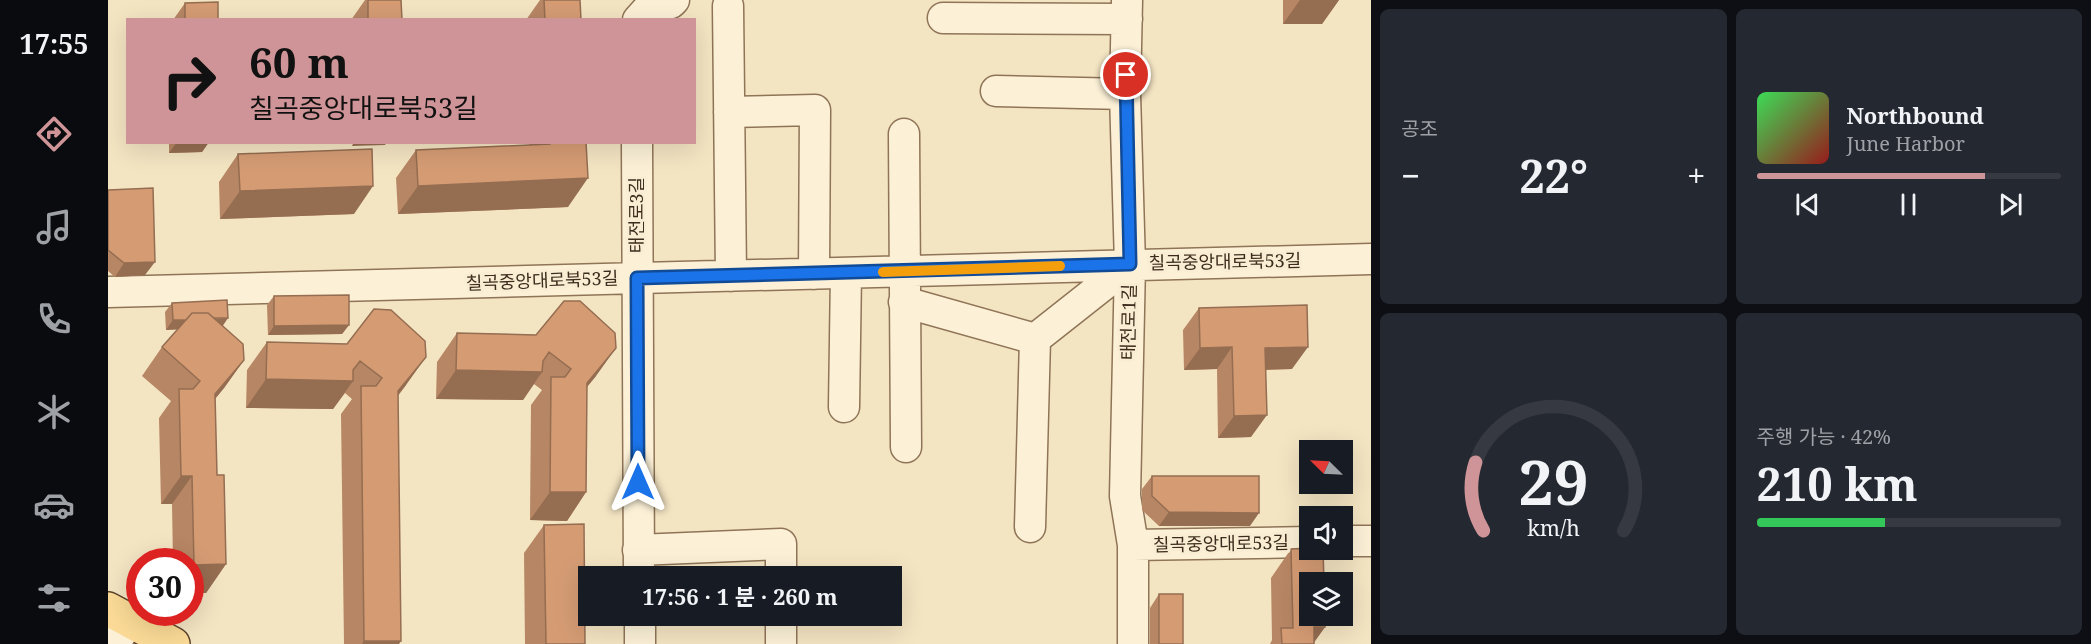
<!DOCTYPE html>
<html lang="ko">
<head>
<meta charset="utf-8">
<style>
  :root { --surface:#171b24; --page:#242831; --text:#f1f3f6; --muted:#9ea1a6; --line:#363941; --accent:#cf9497 }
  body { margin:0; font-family:"Noto Serif","Noto Sans KR",serif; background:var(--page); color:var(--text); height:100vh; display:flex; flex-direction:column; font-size:22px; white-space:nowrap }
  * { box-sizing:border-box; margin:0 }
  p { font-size:20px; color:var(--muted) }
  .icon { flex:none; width:33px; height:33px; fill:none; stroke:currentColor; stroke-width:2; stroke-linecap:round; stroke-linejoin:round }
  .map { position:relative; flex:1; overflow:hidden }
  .details { display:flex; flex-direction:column; gap:9px; padding:9px; background:#0d0f14; width:720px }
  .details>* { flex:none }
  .top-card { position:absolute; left:18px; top:18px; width:570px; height:126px; border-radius:0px; box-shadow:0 6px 24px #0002; background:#cf9497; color:#111; overflow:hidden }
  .needle { width:39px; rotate:294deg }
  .tools { position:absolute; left:1191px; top:440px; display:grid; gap:12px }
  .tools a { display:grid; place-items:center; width:54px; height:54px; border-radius:0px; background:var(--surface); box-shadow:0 6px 24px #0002; font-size:30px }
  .speed { position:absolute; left:18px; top:548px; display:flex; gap:12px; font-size:30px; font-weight:700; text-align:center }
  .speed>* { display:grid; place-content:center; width:78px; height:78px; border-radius:50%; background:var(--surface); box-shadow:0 6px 24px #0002; line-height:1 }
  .speed .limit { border:9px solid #d22; background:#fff; color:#111 }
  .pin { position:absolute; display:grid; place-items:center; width:51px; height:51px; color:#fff; margin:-26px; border:3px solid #fff; border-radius:50%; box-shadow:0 2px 6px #0007 }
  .me { position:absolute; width:66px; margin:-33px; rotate:0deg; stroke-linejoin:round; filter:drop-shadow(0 0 4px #0008) }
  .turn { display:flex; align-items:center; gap:21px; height:126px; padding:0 24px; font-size:27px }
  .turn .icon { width:78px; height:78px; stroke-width:2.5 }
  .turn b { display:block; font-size:42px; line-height:51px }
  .big { font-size:45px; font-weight:700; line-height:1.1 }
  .details .card { flex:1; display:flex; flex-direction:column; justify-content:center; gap:9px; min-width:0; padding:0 21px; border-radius:9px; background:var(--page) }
  .details .dial { align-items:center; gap:0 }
  .dial svg { height:156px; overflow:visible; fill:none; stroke:var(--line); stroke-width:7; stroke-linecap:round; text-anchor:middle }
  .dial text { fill:var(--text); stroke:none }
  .song { display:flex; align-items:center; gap:18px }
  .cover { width:72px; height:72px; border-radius:9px; background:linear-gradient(135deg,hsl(130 70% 55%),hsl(0 70% 35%)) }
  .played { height:6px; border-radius:3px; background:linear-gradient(90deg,var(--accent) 75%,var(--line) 75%) }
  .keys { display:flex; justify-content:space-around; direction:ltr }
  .heat { display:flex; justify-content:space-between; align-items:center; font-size:33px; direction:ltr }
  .charge { height:9px; border-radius:4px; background:linear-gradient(90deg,#34c759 42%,var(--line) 0) }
  .details .tiles { flex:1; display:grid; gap:9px; grid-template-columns:repeat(2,1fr) }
  .trip { position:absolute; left:470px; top:566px; width:324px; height:60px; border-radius:0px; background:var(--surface); box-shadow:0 6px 24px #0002; font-weight:700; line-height:60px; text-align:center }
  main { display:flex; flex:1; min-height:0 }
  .tabs { display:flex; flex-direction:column; width:108px; justify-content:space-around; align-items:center; background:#090b0e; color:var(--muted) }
  .tabs .icon { width:42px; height:42px }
  .tabs .on { color:var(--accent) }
  .tabs b { font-size:27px; color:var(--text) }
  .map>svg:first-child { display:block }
</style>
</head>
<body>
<main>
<nav class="tabs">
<b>17:55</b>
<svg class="icon on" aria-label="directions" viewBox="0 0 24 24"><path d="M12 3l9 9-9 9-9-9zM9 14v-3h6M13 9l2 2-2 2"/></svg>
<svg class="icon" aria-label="music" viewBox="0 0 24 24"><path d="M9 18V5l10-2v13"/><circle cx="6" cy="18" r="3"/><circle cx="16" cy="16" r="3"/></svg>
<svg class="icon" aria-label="phone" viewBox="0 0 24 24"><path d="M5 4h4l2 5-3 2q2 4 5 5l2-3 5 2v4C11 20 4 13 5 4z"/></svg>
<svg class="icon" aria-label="climate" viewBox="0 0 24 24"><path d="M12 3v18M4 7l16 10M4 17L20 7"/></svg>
<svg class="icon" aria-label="car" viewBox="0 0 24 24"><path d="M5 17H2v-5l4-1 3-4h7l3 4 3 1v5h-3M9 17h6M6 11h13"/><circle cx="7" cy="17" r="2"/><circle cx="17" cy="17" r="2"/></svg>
<svg class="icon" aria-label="filters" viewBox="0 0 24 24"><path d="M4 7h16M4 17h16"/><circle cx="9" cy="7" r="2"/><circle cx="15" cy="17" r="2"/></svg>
</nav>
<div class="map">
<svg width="1263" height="644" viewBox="0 0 1263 644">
  <rect width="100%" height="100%" fill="#f3e4c2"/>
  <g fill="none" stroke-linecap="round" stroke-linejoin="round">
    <defs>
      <path id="minor" d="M1019,0L1017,94L1022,264L1017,496L1025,545V644
        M620,6L623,276
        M835,18L1019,19
        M530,20L538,11L563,3L566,0
        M888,91L1017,94
        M621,112L707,110L706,274
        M796,134L798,447
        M529,142L531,576
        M0,292L1263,259
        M796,302L927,339
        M736,407L738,273
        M922,527L927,339L1022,264
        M1234,541H1263
        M1025,545L1202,542
        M530,550L673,544V576
        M532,615V644
        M6,644L22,621
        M673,644V615"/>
      <path id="major" d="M0,609L65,644"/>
    </defs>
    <use href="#minor" stroke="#8f7457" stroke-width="33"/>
    <use href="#major" stroke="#5d422b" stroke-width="36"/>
    <use href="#minor" stroke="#fcf1d7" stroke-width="30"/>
    <use href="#major" stroke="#fada96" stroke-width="33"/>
  </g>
  <path fill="#b78664" d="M257,0H293L294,20H243Z
    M432,0H472L473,20H418Z
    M1175,0H1231L1214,24H1175Z
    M77,3L110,20H65Z
    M61,142H101L94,152L61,153Z
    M421,142H478L460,207L290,214L288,178L308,150L421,145Z
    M130,154L246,214L112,219L111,182Z
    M0,190L37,275L7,277L0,271Z
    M166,296L241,325L234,334L160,335L159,305Z
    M64,303L114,326L136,360L116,388L107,399L109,475L118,564L98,593H82V561H65L64,504H53L51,418L63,401L34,376L54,347L70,329L58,330L57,312Z
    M1091,308L1184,369L1158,370L1143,437L1110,438L1109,369L1076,370L1075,330Z
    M349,333L428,335L488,376L479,387L478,492L459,521L422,520L423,405L434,390L426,384L415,400L328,399L329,362Z
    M159,342L239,344L298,385L290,396L291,644H236L233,414L244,399L237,393L225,409L138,408L139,370Z
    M1044,476L1142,526H1051L1034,510V489Z
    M436,525L477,644H417L416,553Z
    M1183,549L1217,627L1206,642V644H1162L1164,640L1163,578Z
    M1051,594L1075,644H1042V608Z"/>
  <path fill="#956d51" d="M1192,0H1231L1214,24H1175Z
    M69,142H101L94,152L61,153Z
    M246,142H279L277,145L244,146Z
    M480,178L460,207L290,214L310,186Z
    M265,186L246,214L112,219L132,191Z
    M47,262L37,275L7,277L16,263Z
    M120,318L114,327L58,330L65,320Z
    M241,325L234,334L160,335L166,326Z
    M1124,347L1109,369L1076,370L1092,348Z
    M1200,347L1184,369L1142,370L1157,348Z
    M508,348L488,376L459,411L479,383Z
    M318,357L298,385L270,420L290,391Z
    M136,360L116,388L87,423L107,394Z
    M252,361L238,381H245L225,409L138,408L158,379Z
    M348,370L427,372H434L415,400L328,399Z
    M1159,415L1143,437L1110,438L1126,416Z
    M73,476H84L64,504H53Z
    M442,492H478L459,521L422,520Z
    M1061,512L1151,513L1142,526H1051Z
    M118,564L98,593H82V570L86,565Z
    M1206,627H1217L1205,644Z
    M256,641H293L291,644H254Z"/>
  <path fill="#d59c74" stroke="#956d51" stroke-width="1.5" d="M260,0H293L294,20H260Z
    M436,0H472L473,20H437Z
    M110,2V20H77V3Z
    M442,142H478L480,178L310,186L308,150L442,144Z
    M264,149L265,186L132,191L130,154Z
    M45,188L47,262L16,263L0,250V190Z
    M241,295V325L166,326V296Z
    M119,300L120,318H106L100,313H84L78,320H65L64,303Z
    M456,301H472L507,333L508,348L479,383L478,492H442L443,377H457L463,369L441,352L435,361L434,372L348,370L349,333L428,335Z
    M1199,305L1200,347L1157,348L1159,415L1126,416L1124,347L1092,348L1091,308Z
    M266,309L283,310L317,341L318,357L290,391L293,641H256L253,386H268L274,378L252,361L245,370V381L158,379L159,342L239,344Z
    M84,313H100L135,344L136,360L107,394L109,475H116L118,564L86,565L84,476H73L71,389H85L92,381L54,347Z
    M1044,476H1151V513L1061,512L1044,496Z
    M476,524L477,644H438L436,525Z
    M1202,548V549H1215L1216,582H1202V615H1217V627H1206V644H1174L1173,628H1185L1183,549Z
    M1051,594H1075V644H1051Z"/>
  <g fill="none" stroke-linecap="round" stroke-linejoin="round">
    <defs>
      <path id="route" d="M530,482L529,278L1022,264L1018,75"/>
    </defs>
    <use href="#route" stroke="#114b97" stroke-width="15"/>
    <use href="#route" stroke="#1a73e8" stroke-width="10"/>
    <path stroke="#f59e0b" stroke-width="10" d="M775,272L952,266"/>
  </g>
  <g text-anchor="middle" stroke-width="6" stroke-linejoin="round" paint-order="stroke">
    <g font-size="18" fill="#3d2c1d" stroke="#f9eed3">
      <text transform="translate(529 215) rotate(-90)" y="6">태전로3길</text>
      <text transform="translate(1117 262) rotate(-1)" y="6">칠곡중앙대로북53길</text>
      <text transform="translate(434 281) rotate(-2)" y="6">칠곡중앙대로북53길</text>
      <text transform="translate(1021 322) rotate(-89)" y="6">태전로1길</text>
      <text transform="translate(1113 544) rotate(-1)" y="6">칠곡중앙대로53길</text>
    </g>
  </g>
</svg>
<div class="tools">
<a><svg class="needle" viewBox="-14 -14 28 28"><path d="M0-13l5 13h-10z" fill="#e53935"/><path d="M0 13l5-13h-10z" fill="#9ea1a6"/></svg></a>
<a><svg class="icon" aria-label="sound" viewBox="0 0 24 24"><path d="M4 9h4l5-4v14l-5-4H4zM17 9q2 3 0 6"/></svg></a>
<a><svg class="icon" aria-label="layers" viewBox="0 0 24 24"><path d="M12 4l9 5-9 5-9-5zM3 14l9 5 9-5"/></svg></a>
</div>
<div class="speed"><div class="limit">30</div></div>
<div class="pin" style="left:1018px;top:75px;background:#d93025"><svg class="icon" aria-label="arrive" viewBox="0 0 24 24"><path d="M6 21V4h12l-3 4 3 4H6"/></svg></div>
<svg class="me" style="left:530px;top:482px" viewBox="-20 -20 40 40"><path d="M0-17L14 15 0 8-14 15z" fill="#1a73e8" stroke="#fff" stroke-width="4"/></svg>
<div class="trip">17:56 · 1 분 · 260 m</div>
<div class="top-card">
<div class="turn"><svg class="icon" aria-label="right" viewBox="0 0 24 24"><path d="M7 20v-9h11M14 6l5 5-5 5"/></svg><div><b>60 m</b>칠곡중앙대로북53길</div></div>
</div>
</div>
<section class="details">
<div class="tiles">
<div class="card"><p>공조</p>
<div class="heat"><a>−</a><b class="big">22°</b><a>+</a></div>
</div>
<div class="card">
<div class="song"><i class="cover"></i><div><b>Northbound</b><p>June Harbor</p></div></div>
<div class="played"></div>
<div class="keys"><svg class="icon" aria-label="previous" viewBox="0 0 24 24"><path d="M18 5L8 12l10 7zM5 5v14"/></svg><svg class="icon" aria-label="pause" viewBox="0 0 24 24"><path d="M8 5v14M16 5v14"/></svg><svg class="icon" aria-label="next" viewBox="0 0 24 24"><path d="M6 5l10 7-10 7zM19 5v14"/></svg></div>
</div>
<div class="card dial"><svg viewBox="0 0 100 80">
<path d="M14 69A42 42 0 1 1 86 69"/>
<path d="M14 69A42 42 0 0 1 10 34" stroke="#cf9497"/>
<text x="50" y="56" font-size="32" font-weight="700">29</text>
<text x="50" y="72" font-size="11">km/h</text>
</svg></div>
<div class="card"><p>주행 가능 · 42%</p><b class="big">210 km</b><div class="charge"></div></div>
</div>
</section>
</main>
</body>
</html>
